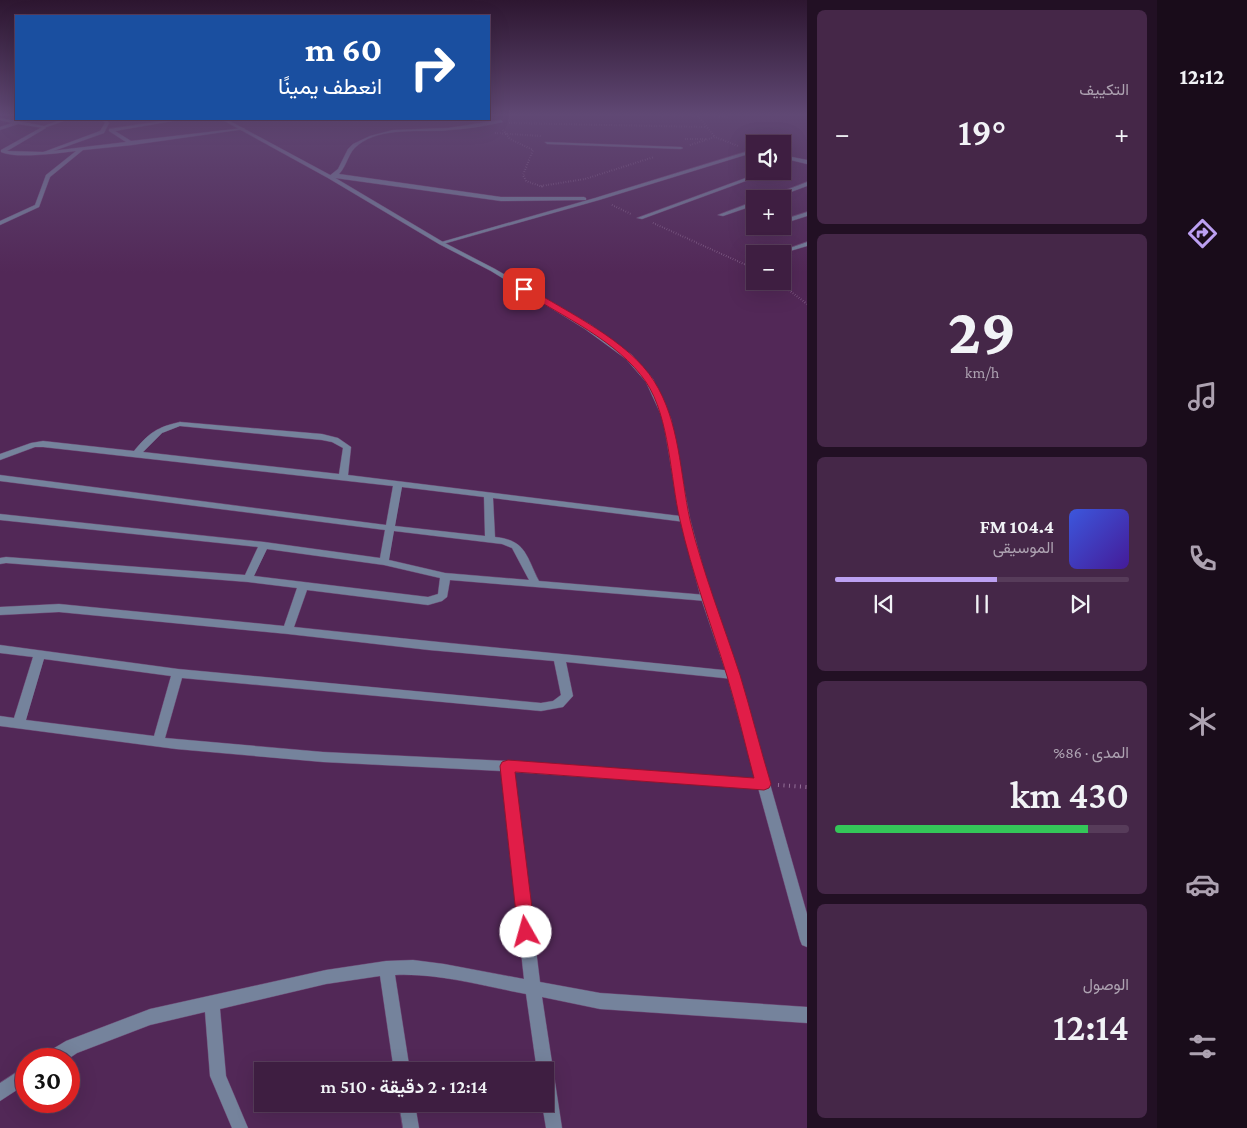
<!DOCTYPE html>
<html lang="ar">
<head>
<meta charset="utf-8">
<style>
  :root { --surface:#3e1e41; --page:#452748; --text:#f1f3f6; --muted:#ada2b1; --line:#573c5a; --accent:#bca0f2 }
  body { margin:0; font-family:"Crimson Pro",Vazirmatn,serif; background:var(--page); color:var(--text); direction:rtl; height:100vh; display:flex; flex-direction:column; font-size:19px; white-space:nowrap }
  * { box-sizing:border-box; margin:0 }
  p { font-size:16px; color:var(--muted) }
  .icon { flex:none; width:28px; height:28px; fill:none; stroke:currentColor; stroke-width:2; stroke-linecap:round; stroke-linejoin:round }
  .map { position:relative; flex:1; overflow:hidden; direction:ltr }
  .details { display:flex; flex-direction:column; gap:10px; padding:10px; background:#221024; width:350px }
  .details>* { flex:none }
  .banner { position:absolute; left:15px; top:15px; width:475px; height:105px; border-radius:0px; box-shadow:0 5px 20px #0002,0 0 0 1px var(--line); direction:rtl; background:#1a4fa0; color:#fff; overflow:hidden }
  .tools { position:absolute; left:746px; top:135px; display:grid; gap:10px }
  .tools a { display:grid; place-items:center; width:45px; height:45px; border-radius:0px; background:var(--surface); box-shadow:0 5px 20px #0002,0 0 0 1px var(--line); font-size:25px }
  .speed { position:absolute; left:15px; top:1048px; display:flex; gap:10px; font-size:25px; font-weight:700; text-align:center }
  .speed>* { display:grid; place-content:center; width:65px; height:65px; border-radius:50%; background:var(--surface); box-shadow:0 5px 20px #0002,0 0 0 1px var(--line); line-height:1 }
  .speed .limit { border:8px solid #d22; background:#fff; color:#111 }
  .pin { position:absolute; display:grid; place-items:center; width:42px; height:42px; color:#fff; margin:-21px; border-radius:10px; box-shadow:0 2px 8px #0006 }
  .me { position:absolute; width:55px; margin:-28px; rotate:353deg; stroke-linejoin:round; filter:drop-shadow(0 0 4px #0008) }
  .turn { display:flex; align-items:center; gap:18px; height:105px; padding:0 25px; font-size:22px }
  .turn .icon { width:65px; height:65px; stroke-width:2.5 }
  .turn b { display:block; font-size:35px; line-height:42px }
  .big { font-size:38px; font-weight:600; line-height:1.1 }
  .details .widget { flex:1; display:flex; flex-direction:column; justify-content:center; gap:8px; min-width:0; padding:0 18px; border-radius:8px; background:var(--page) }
  .details .dial { align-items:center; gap:0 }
  .dial b { font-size:65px; line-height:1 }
  .song { display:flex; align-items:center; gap:15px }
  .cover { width:60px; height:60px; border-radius:8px; background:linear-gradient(135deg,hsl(230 70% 55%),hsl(260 70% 35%)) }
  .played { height:5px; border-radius:2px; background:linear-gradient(90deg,var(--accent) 55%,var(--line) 55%) }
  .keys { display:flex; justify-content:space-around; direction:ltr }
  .heat { display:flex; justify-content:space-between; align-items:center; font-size:28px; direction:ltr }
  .charge { height:8px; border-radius:4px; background:linear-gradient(90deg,#34c759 86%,var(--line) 0) }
  .trip { position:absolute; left:254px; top:1062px; width:300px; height:50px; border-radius:0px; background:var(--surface); box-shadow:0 5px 20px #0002,0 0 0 1px var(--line); font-weight:600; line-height:50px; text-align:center; direction:rtl }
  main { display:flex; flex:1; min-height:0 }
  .tabs { display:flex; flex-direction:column; width:90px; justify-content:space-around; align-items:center; background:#190c1a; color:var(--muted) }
  .tabs .icon { width:35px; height:35px }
  .tabs .active { color:var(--accent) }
  .tabs b { font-size:22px; color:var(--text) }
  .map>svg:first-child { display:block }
</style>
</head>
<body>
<main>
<nav class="tabs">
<b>12:12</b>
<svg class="icon active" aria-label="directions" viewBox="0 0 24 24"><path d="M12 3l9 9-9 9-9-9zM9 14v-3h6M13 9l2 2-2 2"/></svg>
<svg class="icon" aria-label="music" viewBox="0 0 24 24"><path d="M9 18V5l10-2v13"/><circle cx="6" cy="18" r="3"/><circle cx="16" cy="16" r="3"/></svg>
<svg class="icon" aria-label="phone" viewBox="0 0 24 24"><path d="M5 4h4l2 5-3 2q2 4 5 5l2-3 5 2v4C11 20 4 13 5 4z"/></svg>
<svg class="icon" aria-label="climate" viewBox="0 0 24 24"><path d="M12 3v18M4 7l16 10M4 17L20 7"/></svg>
<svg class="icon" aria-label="car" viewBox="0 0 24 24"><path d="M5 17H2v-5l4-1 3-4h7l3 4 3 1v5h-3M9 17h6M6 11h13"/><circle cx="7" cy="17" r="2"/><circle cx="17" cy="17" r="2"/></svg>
<svg class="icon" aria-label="filters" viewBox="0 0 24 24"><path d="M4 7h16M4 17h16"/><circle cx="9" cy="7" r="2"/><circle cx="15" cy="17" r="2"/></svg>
</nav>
<section class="details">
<div class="widget"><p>التكييف</p>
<div class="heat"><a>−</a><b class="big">19°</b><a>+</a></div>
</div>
<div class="widget dial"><b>29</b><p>km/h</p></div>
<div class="widget">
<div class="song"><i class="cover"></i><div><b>104.4 FM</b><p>الموسيقى</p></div></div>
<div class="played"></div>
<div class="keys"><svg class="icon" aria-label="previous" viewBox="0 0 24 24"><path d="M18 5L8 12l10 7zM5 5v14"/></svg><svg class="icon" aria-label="pause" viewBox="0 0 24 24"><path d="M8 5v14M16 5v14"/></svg><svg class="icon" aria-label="next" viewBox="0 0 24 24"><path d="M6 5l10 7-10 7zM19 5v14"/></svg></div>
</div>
<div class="widget"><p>المدى · 86%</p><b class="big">430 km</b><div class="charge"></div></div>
<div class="widget"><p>الوصول</p><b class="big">12:14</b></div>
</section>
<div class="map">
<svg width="807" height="1128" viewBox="0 0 807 1128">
  <rect width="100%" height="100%" fill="#522857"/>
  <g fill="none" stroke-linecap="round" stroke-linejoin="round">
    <defs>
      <path id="service" d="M0,118L44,126L63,119H69L44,128L18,124L0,130V127L12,123L0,120Z
        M102,119H106L109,123L104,133L45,154L41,153L100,131L105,123Z
        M545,142L681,147L683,148L681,149L547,144Z
        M807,182V186L772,199H763Z
        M755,201V205L723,216L718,215Z
        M807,212V216L782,224V220Z
        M760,226H770L752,233L749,231Z
        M807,242V246L790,251L787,249Z"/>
      <path id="minor" d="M175,119H184L115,131L131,141L243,128L245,129L132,145L83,150L50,177L39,207L0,225V221L35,205L46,175L76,151C59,153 16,159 1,152V150L44,126L46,128L7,151L43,152L126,142L109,131V129Z
        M501,120L503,122C485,126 467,129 449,130C420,133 382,126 358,145C348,152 347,166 339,174L501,197H584L586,198V200L501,201L328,177L338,169L348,149L353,144L370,136L393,130L448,128Z
        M755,149V152L599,200L443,244L438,243L595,198Z
        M782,155L807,160V164L782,158Z
        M765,171H773L642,219L637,218Z
        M180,422L322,434L338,438L351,447L348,475L688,517L690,519L685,522L493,498L495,537C526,540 526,556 539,581L706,595L710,596L711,598L710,600L706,601L450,580L447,597L442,601L428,605L307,590L294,627C440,643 587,656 733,671L737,672L739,675L737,678L733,679L566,662L573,696L563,707L541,711L182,678L165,738L323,752L507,761L768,780L770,784L768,788L764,789L514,772L540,982L600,993L807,1007V1023L600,1009L542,997L562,1128H546L542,1104H545V1071H537L526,994C483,986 439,973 395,975L410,1071H394L380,976L326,984L220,1009L226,1076L248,1128H232L210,1076L205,1012L150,1025L77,1053L68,1059H44L46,1053L66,1041L150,1009L326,970L386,961L413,960L444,964L524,979L501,771L323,762L176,749L0,726V716L14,718L33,657L0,653V645L178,669L541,703L553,701L561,695L554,661L429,650L288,634L59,612L0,615V607L59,604L284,626L297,588L248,582L6,563L0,564V558L6,557L245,575L258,547L0,520V514L264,542L380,558L385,530L0,481V475L386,525L393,486L43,447H35L0,460V454L31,443L43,441L134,451C149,433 157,427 180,422ZM180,426L322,440L332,442L343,448L339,474L143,452L162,433ZM402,487L484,497L485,536L395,526ZM394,531L502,544L512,548L529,580L445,573L389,560ZM267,549L384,565L440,578L438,594L428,597L254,576ZM44,659L171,676L154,736L26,720Z
        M26,1066V1084L0,1101V1083Z
        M399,1104H415L419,1128H403Z"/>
      <path id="tertiary" d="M221,119H226L332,176L443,242L495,269L591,325L632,355L653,379L671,419L690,519L711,598L739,675L807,914V947L802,945L800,940L727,675L701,598L680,519L663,419L646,382L626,359L585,329L491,271L439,244L328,178Z"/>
    </defs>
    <use href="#service" stroke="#6e4773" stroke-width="1"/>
    <use href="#minor" stroke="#6e4773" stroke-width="1"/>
    <use href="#tertiary" stroke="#6e4773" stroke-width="1"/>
    <path stroke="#937097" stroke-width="2" stroke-dasharray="0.5 2" stroke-linecap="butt" d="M632,115L698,116
      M697,115L728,117
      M698,116L715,137
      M509,123L706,127
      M503,130L510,139L533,150L523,175L526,181L543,187
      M495,133L541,136
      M685,139H706
      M690,145L715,137L738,146
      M541,186L585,179L654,157
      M612,205L631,214
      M653,223L755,269
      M777,281L807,304"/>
    <path stroke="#937097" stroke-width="4" stroke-dasharray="1 4.5" stroke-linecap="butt" d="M778,785L807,787"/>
    <use href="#service" fill="#75839c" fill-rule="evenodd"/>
    <use href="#minor" fill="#75839c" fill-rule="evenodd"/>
    <use href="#tertiary" fill="#75839c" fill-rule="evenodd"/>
  </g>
  <linearGradient id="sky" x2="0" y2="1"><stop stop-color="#2d1630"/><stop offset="0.42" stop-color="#604874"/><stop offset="1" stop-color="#604874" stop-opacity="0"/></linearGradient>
  <rect width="807" height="273" fill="url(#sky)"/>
  <path fill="#e11d48" stroke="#92132f" d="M522,287H527C567,312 629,341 654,381C680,422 680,474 690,520C703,573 723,623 740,675C751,711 760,748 771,784L769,788L764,790L515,772L535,932L532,938L526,940L521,938L518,932L500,766L502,762L508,760L754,778C745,744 737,709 727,676C711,624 692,573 680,520C670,478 670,418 646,382C618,341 562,316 522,291Z"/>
</svg>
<div class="tools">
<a><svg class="icon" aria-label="sound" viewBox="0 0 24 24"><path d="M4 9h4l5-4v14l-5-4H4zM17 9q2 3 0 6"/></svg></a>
<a>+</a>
<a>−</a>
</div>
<div class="speed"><div class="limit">30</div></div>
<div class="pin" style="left:524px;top:289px;background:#d93025"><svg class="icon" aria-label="arrive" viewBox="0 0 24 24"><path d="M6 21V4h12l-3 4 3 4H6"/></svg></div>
<svg class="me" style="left:526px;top:932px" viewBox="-20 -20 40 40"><circle r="19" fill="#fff"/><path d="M0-13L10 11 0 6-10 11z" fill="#e11d48"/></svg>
<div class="trip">12:14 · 2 دقيقة · 510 m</div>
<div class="banner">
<div class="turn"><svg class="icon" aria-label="right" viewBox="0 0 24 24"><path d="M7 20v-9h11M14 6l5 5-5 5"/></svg><div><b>60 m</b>انعطف يمينًا</div></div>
</div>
</div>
</main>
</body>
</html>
